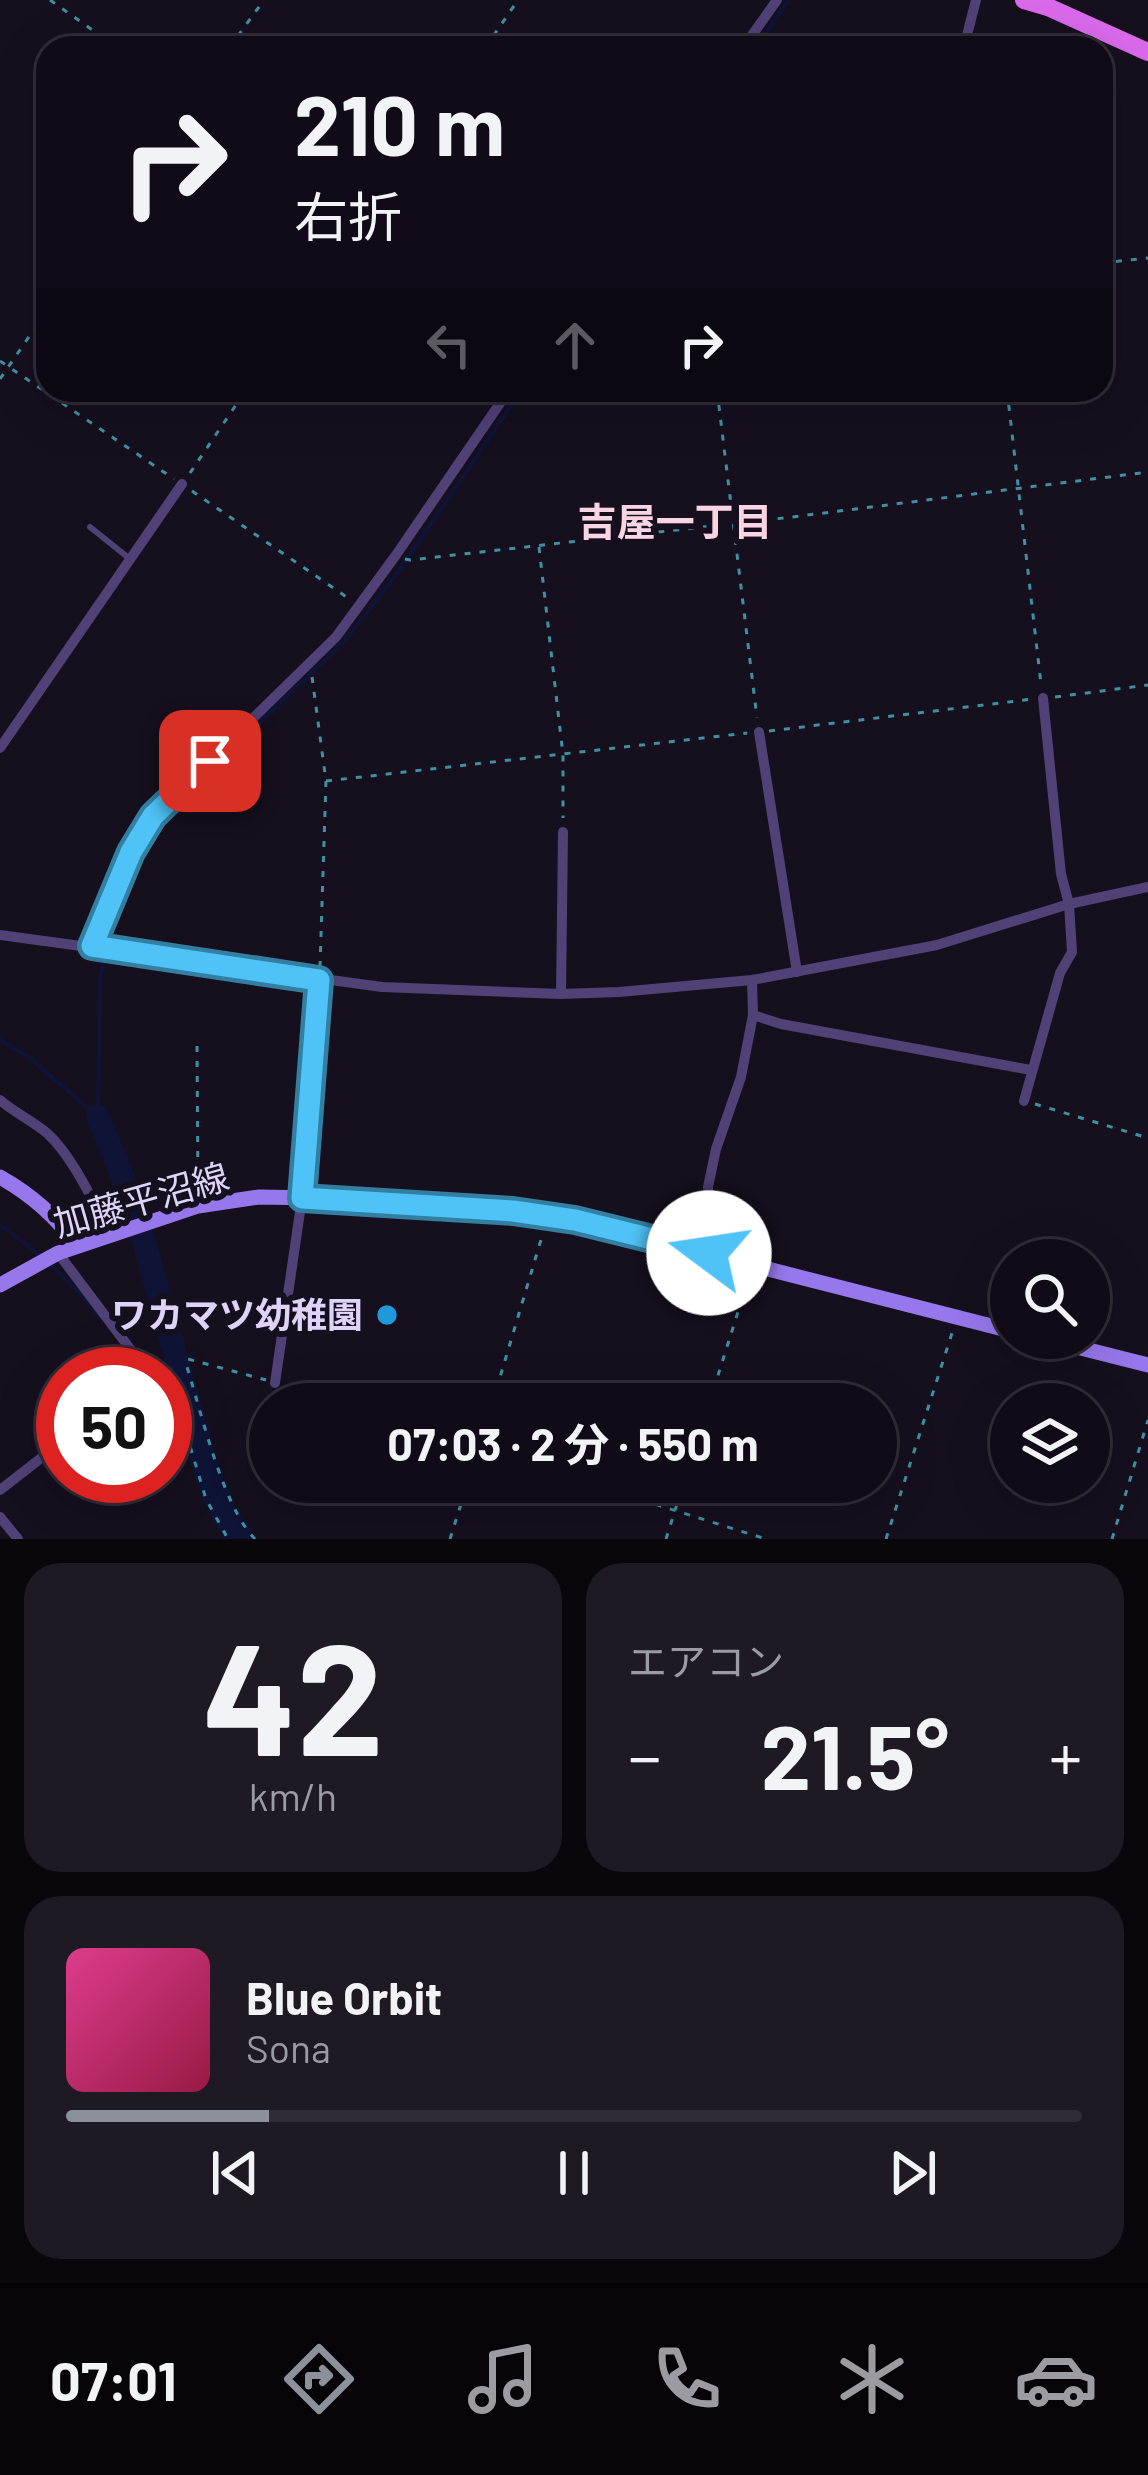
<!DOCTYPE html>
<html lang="ja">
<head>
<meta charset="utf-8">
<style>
  :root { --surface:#100b16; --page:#1e1923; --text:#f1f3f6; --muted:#9c9ba1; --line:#302b35; --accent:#8c9099 }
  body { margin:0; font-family:Barlow,"Noto Sans JP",sans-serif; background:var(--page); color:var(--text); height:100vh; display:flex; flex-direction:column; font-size:45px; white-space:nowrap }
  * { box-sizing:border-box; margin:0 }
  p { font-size:39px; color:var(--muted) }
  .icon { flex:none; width:66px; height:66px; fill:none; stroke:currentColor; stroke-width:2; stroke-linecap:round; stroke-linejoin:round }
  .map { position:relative; height:1539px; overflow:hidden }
  .details { display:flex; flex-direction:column; gap:24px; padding:24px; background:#09060c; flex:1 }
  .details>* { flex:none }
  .hud { position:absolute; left:36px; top:36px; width:1077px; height:366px; border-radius:36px; box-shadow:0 12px 48px #0002,0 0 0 3px var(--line); background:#100b16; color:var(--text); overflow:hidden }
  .fabs { position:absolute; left:990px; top:1239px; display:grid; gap:24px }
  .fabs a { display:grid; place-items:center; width:120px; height:120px; border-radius:50%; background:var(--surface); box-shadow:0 12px 48px #0002,0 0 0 3px var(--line); font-size:60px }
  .speed { position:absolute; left:36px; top:1347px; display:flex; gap:24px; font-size:60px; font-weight:700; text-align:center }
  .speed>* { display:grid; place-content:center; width:156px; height:156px; border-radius:50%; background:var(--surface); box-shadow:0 12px 48px #0002,0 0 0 3px var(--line); line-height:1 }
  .speed .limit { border:18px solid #d22; background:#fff; color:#111 }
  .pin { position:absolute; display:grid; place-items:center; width:102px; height:102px; color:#fff; margin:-51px; border-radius:24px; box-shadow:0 6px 18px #0006 }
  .me { position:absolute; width:132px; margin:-66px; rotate:284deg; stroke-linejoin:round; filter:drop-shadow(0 0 9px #0008) }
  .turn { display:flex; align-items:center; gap:42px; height:252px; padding:0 60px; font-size:54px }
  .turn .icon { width:156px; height:156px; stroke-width:2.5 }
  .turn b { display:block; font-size:84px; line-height:102px }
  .lanes { display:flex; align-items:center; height:114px; padding:0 60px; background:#0003; justify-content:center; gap:60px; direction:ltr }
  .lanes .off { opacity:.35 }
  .big { font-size:90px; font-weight:700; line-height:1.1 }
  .details .card { flex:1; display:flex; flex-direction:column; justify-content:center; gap:18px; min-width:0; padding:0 42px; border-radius:36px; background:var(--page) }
  .details .dial { align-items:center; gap:0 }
  .dial b { font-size:156px; line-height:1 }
  .song { display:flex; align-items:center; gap:36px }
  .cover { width:144px; height:144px; border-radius:18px; background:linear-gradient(135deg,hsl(330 70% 55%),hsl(340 70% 35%)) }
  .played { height:12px; border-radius:6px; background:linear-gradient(90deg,var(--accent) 20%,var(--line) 20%) }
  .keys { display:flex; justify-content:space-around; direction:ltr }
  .heat { display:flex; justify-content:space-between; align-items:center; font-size:66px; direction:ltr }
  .details .tiles { flex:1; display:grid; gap:24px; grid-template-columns:1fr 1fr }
  .card:last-child { grid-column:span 2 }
  .trip { position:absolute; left:249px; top:1383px; width:648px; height:120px; border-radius:60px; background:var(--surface); box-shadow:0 12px 48px #0002,0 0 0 3px var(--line); font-weight:700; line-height:120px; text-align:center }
  .tab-bar { display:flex; height:192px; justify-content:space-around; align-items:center; background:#060409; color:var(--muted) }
  .tab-bar .icon { width:84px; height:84px }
  .tab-bar .selected { color:var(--accent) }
  .tab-bar b { font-size:54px; color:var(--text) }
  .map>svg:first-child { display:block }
</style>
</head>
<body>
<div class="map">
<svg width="1148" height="1539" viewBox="0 0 1148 1539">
  <rect width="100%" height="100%" fill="#160f1e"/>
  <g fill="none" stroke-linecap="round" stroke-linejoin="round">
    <path stroke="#0f1437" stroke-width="4.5" d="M755,48L789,0
      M0,1040L30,1058L98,1117
      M98,1117L100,978L109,939L135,865L156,824L349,636L398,572L522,390
      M0,1225C38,1251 72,1282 101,1318
      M165,1399L177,1414L205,1499L226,1539"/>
    <path stroke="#0f1437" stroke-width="24" d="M98,1117L133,1202L205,1463L226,1515L243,1539"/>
    <path stroke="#3e90a2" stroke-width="3" stroke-dasharray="6 9" stroke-linecap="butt" d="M50,0L118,48
      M229,48L264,0
      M485,48L518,0
      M1101,263L1148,258
      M0,361L174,479
      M0,379L48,309
      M717,390L757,718
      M1007,390L1041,684
      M190,473L246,390
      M192,491L348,598
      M539,547L563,755V818
      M405,559L410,560L792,517L1148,472
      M312,677L326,781L320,966
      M1055,697L1148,685
      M769,731L1033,699
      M326,781L747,733
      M197,1046L198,1194
      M1035,1104L1148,1138
      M287,1386L342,1404
      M165,1394L180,1413L206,1499L228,1539
      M492,1404L543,1233
      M709,1404L748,1280
      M584,1482L766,1539
      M255,1539C222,1506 201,1410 186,1364L188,1359L266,1380
      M450,1539L468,1482
      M666,1539L684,1482
      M886,1539L953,1330
      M1112,1539L1148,1420"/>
    <path stroke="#504177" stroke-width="6" d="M90,527L130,559"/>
    <path stroke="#504177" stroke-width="10" d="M743,48L777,0
      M967,48L966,39L976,0
      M759,732L797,972
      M0,748L182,484
      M0,935L382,987L561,994L619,992L752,980L937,945L1069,904L1148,887
      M92,946L131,852L153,816L336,637L396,555L509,390
      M561,994L563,832
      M753,1015L781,1024L1031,1070
      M0,1100C15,1113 33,1121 48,1134C73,1157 94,1204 111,1234
      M1024,1101L1060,973L1072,952L1069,904L1061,874L1043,698
      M58,1253L149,1374
      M709,1253L708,1187L716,1149L741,1077L753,1015L752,980
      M275,1383L302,1198L319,980
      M0,1490L63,1441
      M0,1517L18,1539"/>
    <path stroke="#9677ec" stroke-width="15" d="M0,1177C32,1195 55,1216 77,1245
      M0,1285L58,1253L198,1206L259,1197L315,1198L468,1207L575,1220L1011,1331
      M1041,1338L1148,1365"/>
    <path stroke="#d969ea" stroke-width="18" d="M1024,0L1048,7L1148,52"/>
  </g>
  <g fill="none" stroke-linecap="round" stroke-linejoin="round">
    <defs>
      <path id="route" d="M210,761L153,816L131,852L92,946L319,980L302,1198L513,1211L575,1220L709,1253"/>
    </defs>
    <use href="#route" stroke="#337fa1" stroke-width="30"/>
    <use href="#route" stroke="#4fc3f7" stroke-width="21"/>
  </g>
  <circle fill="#1e9ada" stroke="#160f1e" stroke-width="4.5" cx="387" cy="1315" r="12"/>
  <g text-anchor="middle" stroke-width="12" stroke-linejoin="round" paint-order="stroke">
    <g font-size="36" fill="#e0d3f9" stroke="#160f1e">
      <text transform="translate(141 1200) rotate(-16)" y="13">加藤平沼線</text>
    </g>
    <g font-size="36" font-weight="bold" fill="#e0d3f9" stroke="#160f1e" text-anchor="end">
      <text x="363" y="1328">ワカマツ幼稚園</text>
    </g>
    <g font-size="39" font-weight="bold" fill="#f9d5e3" stroke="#160f1e">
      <text x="675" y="536">吉屋一丁目</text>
    </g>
  </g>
</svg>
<div class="fabs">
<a><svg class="icon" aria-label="search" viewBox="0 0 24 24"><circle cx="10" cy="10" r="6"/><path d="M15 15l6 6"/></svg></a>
<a><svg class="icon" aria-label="layers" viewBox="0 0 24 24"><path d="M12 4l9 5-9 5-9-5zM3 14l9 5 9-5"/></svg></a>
</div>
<div class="speed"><div class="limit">50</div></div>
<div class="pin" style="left:210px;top:761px;background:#d93025"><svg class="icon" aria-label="arrive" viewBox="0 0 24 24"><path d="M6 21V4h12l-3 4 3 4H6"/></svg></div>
<svg class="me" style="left:709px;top:1253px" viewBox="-20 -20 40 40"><circle r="19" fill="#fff"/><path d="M0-13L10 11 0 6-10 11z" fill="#4fc3f7"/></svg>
<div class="trip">07:03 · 2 分 · 550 m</div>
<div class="hud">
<div class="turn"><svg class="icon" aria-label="right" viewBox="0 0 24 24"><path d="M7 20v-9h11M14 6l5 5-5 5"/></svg><div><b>210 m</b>右折</div></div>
<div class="lanes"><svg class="icon off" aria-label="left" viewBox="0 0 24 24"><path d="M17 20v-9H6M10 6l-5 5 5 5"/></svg><svg class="icon off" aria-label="ahead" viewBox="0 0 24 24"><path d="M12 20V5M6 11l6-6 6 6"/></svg><svg class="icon" aria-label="right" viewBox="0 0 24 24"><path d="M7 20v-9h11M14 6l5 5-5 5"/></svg></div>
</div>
</div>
<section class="details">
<div class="tiles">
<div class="card dial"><b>42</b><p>km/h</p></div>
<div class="card"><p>エアコン</p>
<div class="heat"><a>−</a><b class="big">21.5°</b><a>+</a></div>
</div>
<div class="card">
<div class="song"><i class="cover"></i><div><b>Blue Orbit</b><p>Sona</p></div></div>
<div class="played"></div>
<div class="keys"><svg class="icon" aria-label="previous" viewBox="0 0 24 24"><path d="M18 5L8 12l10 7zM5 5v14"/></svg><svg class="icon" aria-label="pause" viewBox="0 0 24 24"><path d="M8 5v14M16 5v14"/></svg><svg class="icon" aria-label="next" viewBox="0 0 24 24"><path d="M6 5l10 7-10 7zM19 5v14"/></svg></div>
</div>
</div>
</section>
<nav class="tab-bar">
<b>07:01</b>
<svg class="icon selected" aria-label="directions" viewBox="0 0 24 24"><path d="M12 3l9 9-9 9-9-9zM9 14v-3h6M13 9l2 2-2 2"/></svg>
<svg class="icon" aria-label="music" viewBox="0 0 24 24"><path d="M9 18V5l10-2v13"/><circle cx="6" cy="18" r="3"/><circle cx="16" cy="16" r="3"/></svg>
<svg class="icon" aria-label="phone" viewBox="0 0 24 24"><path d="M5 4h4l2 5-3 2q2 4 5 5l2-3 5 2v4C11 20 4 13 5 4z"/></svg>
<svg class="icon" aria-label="climate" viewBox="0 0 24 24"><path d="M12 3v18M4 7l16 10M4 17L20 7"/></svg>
<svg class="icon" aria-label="car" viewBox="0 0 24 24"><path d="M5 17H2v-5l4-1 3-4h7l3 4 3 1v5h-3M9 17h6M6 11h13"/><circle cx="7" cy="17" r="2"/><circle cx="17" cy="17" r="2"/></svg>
</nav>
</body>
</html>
